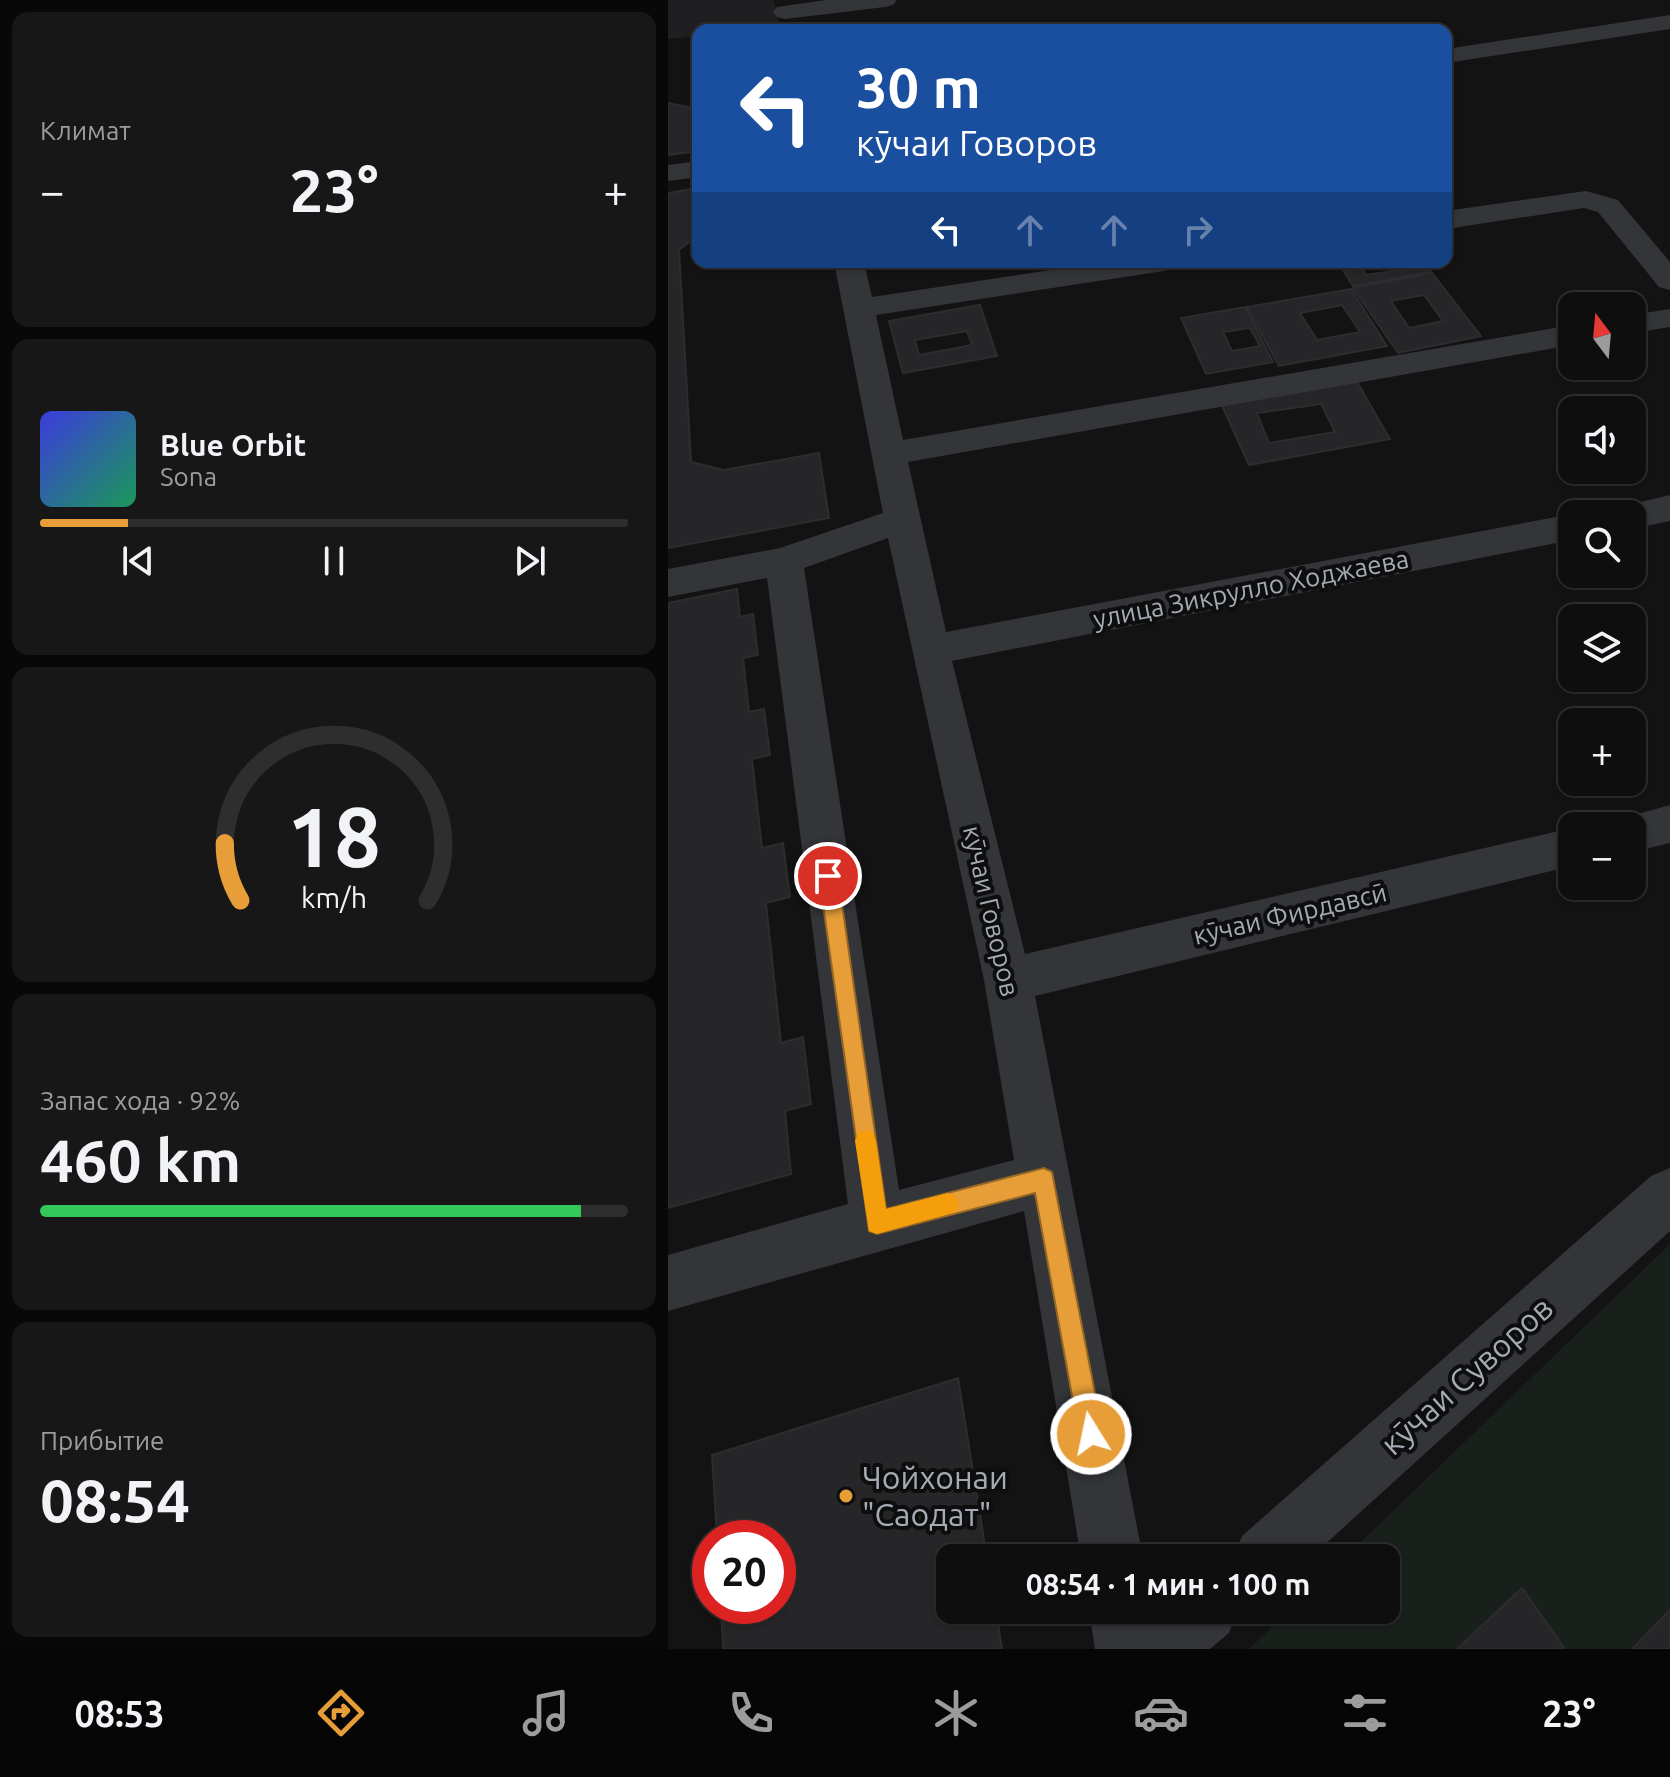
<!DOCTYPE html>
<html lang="ru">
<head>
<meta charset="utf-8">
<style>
  :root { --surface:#0e0e0f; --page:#171718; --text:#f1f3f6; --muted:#9b9c9e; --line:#2e2e2f; --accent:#e79e38 }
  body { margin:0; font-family:Ubuntu,sans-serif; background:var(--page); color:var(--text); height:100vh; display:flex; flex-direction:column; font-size:30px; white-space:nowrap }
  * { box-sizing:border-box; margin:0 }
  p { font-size:26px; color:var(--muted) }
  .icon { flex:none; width:44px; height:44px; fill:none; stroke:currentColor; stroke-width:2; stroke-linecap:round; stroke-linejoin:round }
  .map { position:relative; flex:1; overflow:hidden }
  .sheet { display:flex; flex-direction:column; gap:12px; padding:12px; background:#080808; width:668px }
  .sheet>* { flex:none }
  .guide { position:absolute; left:24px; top:24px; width:760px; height:244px; border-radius:16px; box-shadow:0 2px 6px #0004,0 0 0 2px var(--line); background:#1a4fa0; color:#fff; overflow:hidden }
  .needle { width:52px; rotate:344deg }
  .tools { position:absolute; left:890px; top:292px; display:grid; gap:16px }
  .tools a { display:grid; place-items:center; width:88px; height:88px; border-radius:16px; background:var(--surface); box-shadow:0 2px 6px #0004,0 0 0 2px var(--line); font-size:40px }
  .speed { position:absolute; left:24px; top:1520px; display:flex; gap:16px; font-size:40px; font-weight:700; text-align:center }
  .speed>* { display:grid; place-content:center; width:104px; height:104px; border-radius:50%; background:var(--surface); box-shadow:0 2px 6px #0004,0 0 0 2px var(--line); line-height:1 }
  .speed .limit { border:12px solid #d22; background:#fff; color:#111 }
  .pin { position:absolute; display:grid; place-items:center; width:68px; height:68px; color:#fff; margin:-34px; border:4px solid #fff; border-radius:50%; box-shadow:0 2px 8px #0007 }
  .me { position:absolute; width:88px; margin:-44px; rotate:350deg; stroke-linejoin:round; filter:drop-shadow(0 0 6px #0008) }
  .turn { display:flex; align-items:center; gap:28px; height:168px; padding:0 32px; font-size:36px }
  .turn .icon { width:104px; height:104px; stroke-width:2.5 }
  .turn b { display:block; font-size:56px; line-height:68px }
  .lanes { display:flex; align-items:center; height:76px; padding:0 32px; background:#0003; justify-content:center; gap:40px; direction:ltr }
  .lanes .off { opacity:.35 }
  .big { font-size:60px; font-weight:600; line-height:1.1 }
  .sheet .widget { flex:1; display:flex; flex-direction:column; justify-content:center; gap:12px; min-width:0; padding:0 28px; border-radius:16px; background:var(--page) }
  .sheet .dial { align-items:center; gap:0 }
  .dial svg { height:208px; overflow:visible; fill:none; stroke:var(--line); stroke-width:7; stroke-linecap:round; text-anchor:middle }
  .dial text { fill:var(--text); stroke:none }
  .song { display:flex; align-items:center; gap:24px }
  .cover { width:96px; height:96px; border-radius:12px; background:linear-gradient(135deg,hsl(240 70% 55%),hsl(150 70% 35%)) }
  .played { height:8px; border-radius:4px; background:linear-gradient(90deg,var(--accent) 15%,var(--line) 15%) }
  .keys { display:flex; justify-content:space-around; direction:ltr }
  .heat { display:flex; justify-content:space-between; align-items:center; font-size:44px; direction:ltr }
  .charge { height:12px; border-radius:6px; background:linear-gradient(90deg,#34c759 92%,var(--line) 0) }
  .trip { position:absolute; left:268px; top:1544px; width:464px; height:80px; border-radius:16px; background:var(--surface); box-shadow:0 2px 6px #0004,0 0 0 2px var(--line); font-weight:600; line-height:80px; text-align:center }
  .tabs { display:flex; height:128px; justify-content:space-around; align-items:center; background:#060606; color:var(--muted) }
  .tabs .icon { width:56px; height:56px }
  .tabs .selected { color:var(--accent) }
  .tabs b { font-size:36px; color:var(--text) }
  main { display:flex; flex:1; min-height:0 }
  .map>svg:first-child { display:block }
</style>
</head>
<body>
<main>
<section class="sheet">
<div class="widget"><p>Климат</p>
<div class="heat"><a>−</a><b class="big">23°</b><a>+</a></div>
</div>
<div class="widget">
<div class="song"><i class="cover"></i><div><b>Blue Orbit</b><p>Sona</p></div></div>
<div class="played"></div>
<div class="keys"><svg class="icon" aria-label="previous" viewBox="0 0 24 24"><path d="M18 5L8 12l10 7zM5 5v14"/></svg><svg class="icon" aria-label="pause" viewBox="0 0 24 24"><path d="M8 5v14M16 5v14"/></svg><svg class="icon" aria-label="next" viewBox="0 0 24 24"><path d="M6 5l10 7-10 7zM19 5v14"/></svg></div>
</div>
<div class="widget dial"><svg viewBox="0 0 100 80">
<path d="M14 69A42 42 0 1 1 86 69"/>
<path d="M14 69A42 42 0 0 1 8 47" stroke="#e79e38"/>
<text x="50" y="56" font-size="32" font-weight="700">18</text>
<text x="50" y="72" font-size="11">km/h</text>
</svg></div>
<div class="widget"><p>Запас хода · 92%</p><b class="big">460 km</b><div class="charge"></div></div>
<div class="widget"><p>Прибытие</p><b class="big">08:54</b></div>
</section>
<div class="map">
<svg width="1002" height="1649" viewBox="0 0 1002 1649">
  <rect width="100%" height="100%" fill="#131314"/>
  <path fill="#1f1f21" d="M0,0H106L112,26L76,30H30V36L0,39Z"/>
  <path fill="#191f1a" d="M1002,1244V1649H581L622,1610H718V1558H676Z"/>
  <path fill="#262628" stroke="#2d2d30" stroke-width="2" fill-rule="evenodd" d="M0,103L30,109V151L0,155Z
    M30,188V235L11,250L23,462L56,470L151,453L161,518L0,548V193Z
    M670,262H690L698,275L738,269L733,262H756L763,272L685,286Z
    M764,273L813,336L730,353L685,288ZM756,295L775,321L741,328L723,301Z
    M683,289L719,346L611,366L579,307ZM674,305L692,332L649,340L632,313Z
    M312,305L329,356L235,373L221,321ZM299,331L304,345L251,355L247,340Z
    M577,307L605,362L538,374L513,318ZM582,328L592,346L564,351L555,332Z
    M685,375L722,439L581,465L551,399ZM653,404L667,432L601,443L589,413Z
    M69,589L72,617L85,614L90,655L75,658L81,712L96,709L102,755L84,759L94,848L115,843L122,897L98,903L113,1043L135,1037L143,1104L117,1111L123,1174L0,1208V603Z
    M290,1378L319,1558H282V1610H328L334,1649H55L53,1606H110V1538H49L44,1455Z
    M854,1588L897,1649H789Z
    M1002,1610V1649H964Z"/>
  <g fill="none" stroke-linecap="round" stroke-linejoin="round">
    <path fill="#343539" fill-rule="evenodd" d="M158,0H229L225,5L217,7L117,19L109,17L105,12L109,7Z
      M1002,15V29L778,63V49Z
      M30,161V177L0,181V165Z
      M918,191L950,200L1002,262V290L991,287L930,212L916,208L778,229V211Z
      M166,262H196L204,297L436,262H511L507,268L496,271L208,315L235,440L904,325V345L240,462L278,632L904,514V540L284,661L357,954L904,828V866L367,996L475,1558H413L356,1211L0,1311V1255L180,1204L99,578L0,597V569L112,548L215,513ZM220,538L316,980L346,1160L231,1190L136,568Z
      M1002,309V327L964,333V315Z
      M1002,495V521L964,529V514H947L951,507Z
      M1002,805V843L964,852V826H945L948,820Z
      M1002,1168V1231L642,1558H565L574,1536L983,1176Z
      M421,1610H485V1614L490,1610H570L561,1633L542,1649H427Z"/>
  </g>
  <path fill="#e79e38" stroke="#966724" stroke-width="2" d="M160,868L167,870L170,876L218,1209L376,1168L384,1172L435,1434L431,1442L423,1446L414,1442L411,1434L367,1193L209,1234L201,1231L151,876L154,870Z"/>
  <path fill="#f59e0b" d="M197,1130L205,1133L208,1141L218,1209L280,1193L288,1197L291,1204L288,1212L209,1234L201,1231L187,1141L190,1133Z"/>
  <circle fill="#e79e38" stroke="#0e0e0f" stroke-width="3" cx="178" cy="1496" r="8"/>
  <g text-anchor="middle" stroke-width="8" stroke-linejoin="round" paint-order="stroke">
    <g font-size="26" fill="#a5abb4" stroke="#0e0e0f">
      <text transform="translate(583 589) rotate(-11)" y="9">улица Зикрулло Ходжаева</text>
      <text transform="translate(323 911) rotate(77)" y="9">кӯчаи Говоров</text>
      <text transform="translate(622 914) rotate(-13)" y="9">кӯчаи Фирдавсӣ</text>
    </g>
    <g font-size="32" fill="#a5abb4" stroke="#0e0e0f">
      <text transform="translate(799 1376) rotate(-42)" y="11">кӯчаи Суворов</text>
    </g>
    <g font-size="32" fill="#a5abb4" stroke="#0e0e0f" text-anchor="start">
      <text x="194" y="1489">Чойхонаи<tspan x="194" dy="37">"Саодат"</tspan></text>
    </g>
  </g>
</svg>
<div class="tools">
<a><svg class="needle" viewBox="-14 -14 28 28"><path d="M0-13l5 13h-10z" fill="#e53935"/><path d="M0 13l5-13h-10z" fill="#9b9c9e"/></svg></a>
<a><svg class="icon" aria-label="sound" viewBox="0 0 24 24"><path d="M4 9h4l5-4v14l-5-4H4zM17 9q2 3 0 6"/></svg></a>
<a><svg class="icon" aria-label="search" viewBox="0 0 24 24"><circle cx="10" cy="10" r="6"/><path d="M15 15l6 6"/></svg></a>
<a><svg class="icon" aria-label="layers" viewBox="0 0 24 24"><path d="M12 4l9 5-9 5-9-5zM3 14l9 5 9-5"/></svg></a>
<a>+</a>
<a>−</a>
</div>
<div class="speed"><div class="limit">20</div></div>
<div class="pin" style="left:160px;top:876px;background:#d93025"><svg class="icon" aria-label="arrive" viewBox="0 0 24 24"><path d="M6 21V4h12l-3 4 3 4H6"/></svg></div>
<svg class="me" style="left:423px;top:1434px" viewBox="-20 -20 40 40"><circle r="17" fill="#e79e38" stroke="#fff" stroke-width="3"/><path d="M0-11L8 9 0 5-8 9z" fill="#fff"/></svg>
<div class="trip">08:54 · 1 мин · 100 m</div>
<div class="guide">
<div class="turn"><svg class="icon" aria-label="left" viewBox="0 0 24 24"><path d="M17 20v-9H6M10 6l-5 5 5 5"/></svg><div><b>30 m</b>кӯчаи Говоров</div></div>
<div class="lanes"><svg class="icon" aria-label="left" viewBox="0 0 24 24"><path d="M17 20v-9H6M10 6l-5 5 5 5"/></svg><svg class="icon off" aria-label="ahead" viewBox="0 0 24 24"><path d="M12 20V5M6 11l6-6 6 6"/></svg><svg class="icon off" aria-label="ahead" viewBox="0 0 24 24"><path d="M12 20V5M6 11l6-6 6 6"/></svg><svg class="icon off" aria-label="right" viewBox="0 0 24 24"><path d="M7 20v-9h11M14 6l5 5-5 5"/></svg></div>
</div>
</div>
</main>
<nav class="tabs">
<b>08:53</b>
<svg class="icon selected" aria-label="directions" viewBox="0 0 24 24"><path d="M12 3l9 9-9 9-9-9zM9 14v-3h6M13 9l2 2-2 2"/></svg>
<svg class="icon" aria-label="music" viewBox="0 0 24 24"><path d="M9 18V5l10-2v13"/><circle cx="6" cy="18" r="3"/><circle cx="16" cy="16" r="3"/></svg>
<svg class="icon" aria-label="phone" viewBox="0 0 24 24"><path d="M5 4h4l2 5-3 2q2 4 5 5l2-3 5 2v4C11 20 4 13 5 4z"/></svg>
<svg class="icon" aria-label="climate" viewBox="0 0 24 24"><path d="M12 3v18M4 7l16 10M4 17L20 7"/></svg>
<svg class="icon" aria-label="car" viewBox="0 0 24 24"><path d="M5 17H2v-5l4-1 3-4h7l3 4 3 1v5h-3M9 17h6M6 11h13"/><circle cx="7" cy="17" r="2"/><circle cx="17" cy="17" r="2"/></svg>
<svg class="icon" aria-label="filters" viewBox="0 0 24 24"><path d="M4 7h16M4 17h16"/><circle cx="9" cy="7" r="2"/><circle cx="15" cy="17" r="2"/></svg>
<b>23°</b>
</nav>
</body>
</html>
